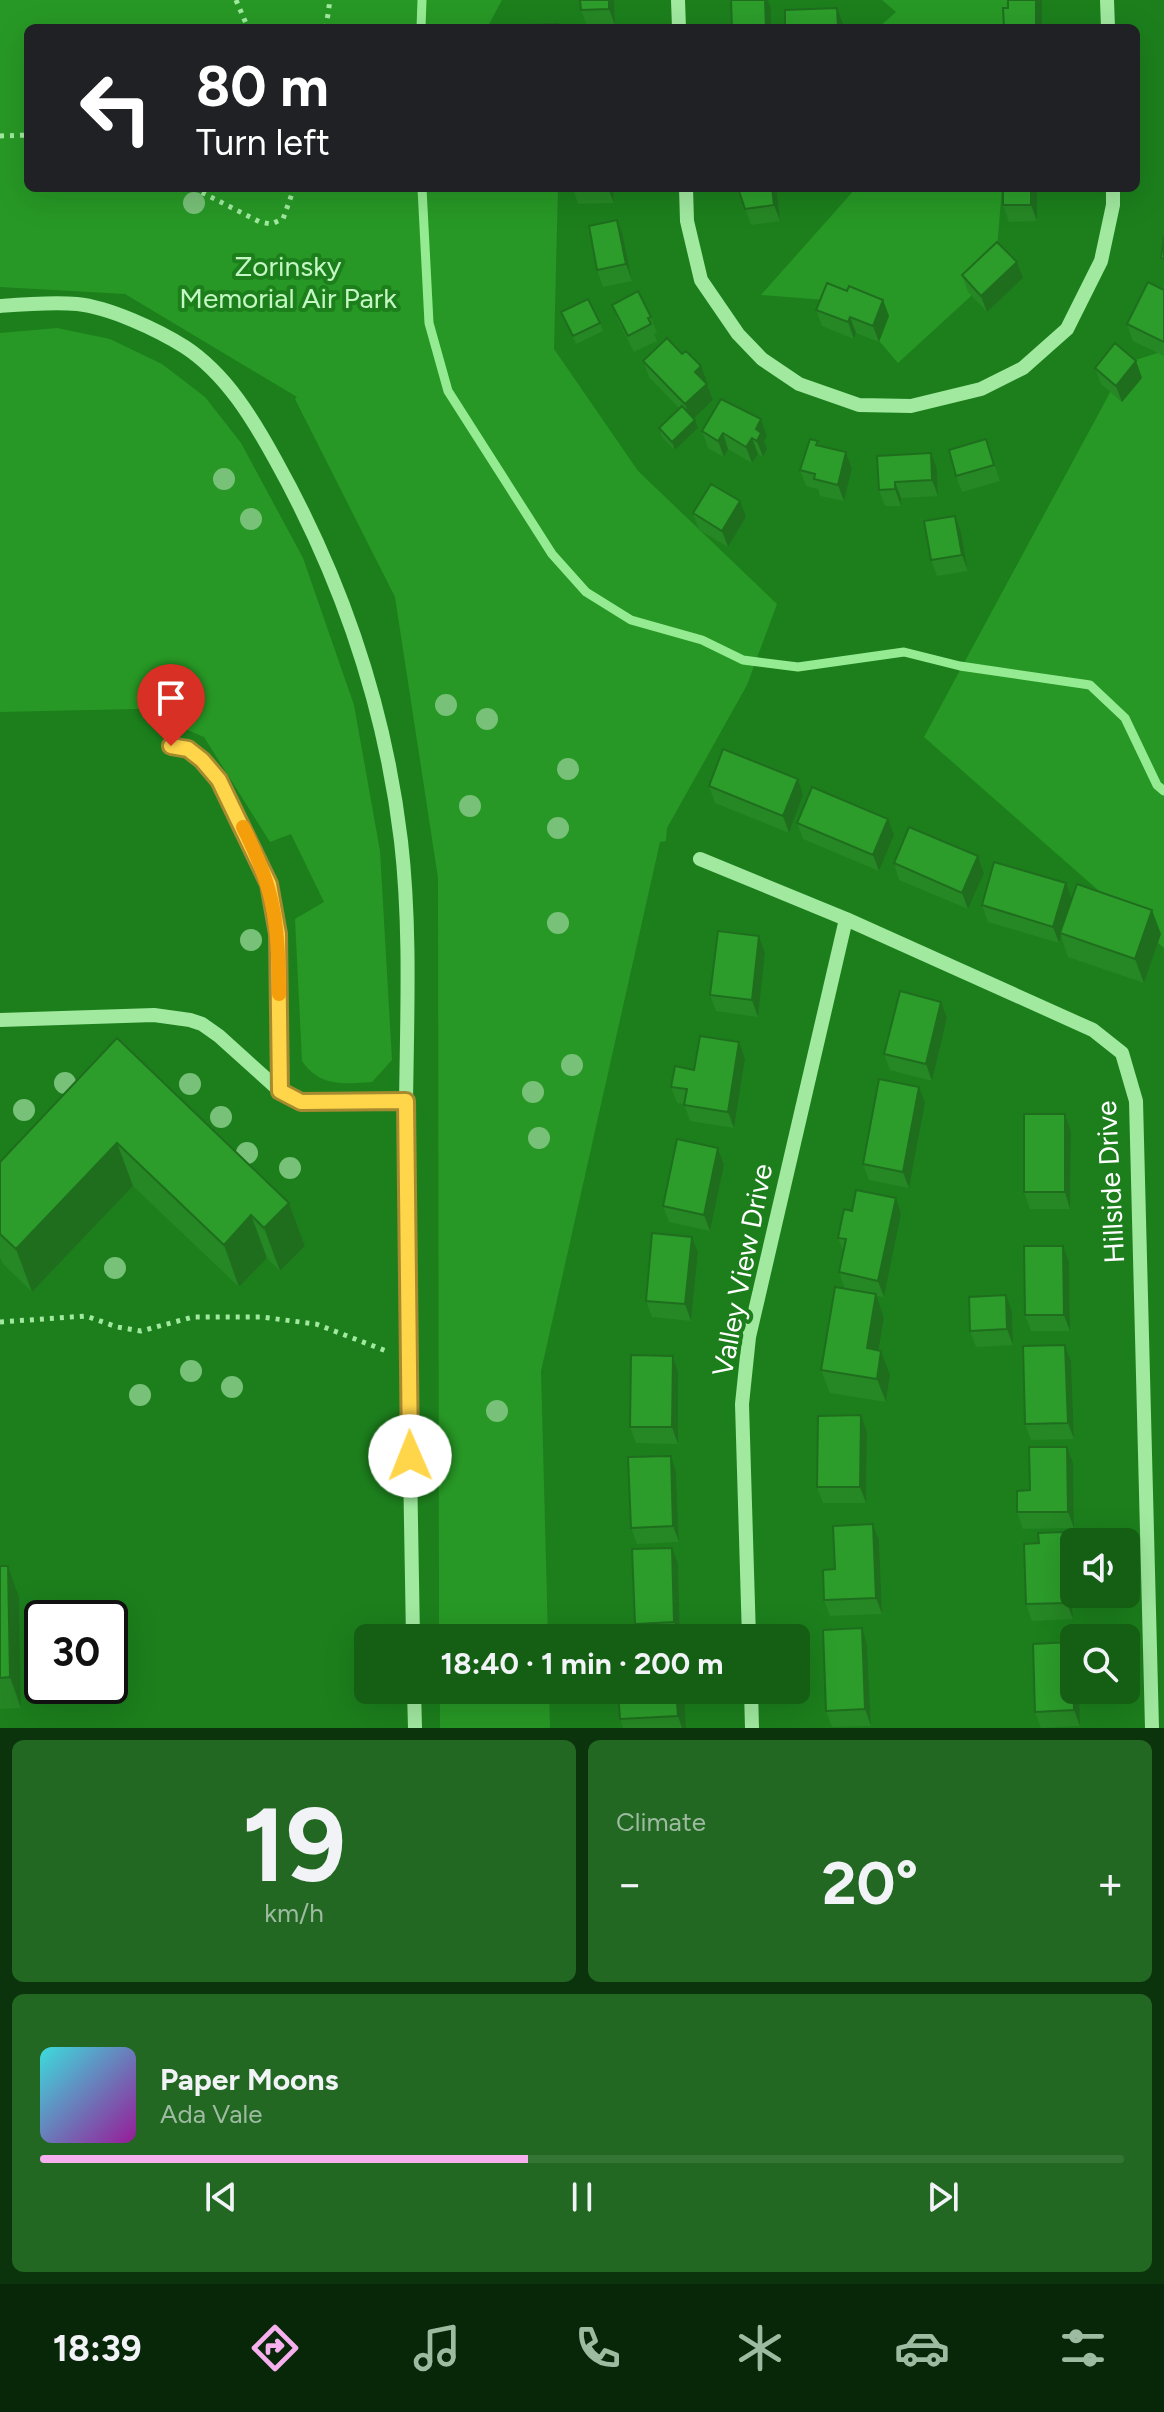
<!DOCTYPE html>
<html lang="en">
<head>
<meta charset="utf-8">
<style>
  :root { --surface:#155f15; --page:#226822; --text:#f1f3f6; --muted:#9dbba0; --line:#347434; --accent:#f5b0ed }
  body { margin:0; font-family:Figtree,sans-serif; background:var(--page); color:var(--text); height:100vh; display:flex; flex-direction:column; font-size:30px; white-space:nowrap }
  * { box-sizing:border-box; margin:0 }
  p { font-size:26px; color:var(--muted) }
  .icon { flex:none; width:44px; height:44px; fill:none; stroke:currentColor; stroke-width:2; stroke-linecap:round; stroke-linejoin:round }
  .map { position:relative; height:1728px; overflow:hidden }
  .sheet { display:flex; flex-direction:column; gap:12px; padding:12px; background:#0c340c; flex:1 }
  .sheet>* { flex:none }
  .hud { position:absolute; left:24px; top:24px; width:1116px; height:168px; border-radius:12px; box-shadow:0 8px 32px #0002; background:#202124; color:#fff; overflow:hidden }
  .buttons { position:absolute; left:1060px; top:1528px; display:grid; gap:16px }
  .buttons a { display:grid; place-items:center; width:80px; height:80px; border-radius:12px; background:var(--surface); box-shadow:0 8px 32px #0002; font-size:40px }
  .speed { position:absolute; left:24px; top:1600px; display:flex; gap:16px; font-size:40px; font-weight:700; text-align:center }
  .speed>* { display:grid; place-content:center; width:104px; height:104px; border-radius:50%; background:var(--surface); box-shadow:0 8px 32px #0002; line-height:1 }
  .speed .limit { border:4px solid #111; border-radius:12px; background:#fff; color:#111 }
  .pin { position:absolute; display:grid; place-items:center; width:68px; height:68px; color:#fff; margin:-82px -34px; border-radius:50% 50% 50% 0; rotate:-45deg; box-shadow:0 0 8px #0007 }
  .pin .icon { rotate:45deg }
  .me { position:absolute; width:88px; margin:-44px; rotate:359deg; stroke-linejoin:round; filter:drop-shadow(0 0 6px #0008) }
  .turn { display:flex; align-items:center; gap:28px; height:168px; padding:0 40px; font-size:36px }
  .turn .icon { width:104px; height:104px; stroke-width:2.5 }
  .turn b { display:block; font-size:56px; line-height:68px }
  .big { font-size:60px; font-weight:700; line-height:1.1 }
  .sheet .tile { flex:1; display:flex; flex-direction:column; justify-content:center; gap:12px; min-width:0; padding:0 28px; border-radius:12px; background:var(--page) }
  .sheet .dial { align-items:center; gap:0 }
  .dial b { font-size:104px; line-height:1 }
  .song { display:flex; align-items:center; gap:24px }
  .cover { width:96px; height:96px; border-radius:12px; background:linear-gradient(135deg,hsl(180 70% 55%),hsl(300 70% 35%)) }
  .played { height:8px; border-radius:4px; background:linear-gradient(90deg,var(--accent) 45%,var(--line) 45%) }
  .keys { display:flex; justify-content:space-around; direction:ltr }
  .heat { display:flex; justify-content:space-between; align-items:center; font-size:44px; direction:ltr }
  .sheet .tiles { flex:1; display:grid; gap:12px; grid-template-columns:1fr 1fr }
  .tile:last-child { grid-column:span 2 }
  .trip { position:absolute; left:354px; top:1624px; width:456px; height:80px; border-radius:12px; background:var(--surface); box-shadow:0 8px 32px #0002; font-weight:700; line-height:80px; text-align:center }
  .menu { display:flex; height:128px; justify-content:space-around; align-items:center; background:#082608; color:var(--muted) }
  .menu .icon { width:56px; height:56px }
  .menu .selected { color:var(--accent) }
  .menu b { font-size:36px; color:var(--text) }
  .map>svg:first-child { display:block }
</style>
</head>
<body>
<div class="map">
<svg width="1164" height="1728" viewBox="0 0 1164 1728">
  <rect width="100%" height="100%" fill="#1c7f1c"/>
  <path fill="#279825" d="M0,0H502L487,28H28V188H558L554,349L638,471L777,604L747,685L667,828L666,841L660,842L541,1371L548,1638H439L438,878L395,597L295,399L297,397L125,294L0,287Z
    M882,0H1041L1028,28H878L896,12Z
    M856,188H1002L995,274L898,363L857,315L838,301L761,295Z
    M57,328L110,339L162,364L205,397L241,443L303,558L354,705L380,851L392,1060L372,1082C343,1084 320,1087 302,1061L295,919L324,902L291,834L270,842L204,737L185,729L181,708L0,712V333Z
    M1164,351V948L924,737L1126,363Z
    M440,1690H549L550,1728H440Z"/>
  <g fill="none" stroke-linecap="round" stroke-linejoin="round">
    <path stroke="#95eb92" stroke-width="9" d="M421,28L422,0
      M422,188L429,323L448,391L552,554L586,592L631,620L702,640L743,660L798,667L904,652L960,666L1090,685L1125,718L1157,785L1164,791"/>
    <path stroke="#a0e99f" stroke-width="5" stroke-dasharray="4 6" stroke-linecap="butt" d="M236,0L248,28
      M326,28L330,0
      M0,136L28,135
      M193,188L260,222L271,224L283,219L294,188
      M0,1322L86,1316L117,1327L141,1331L193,1317H261L316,1324L389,1352"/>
    <path stroke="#a0e99f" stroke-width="14" d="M678,0L679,28
      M1107,0L1108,28
      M686,188L687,221L701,280L738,334L762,359L799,384L859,405L911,406L981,389L1023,368L1067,329L1101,261L1113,205V188
      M0,306C26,304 51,302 77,304C109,307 158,330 185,347C226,374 253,419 276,461C341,578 385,707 401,841C411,928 407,1016 406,1104C406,1153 407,1202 407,1251C408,1380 411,1509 413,1638
      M171,746L188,749L202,760L219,780L269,884L278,934L280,1091
      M700,859L846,919L1093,1030L1122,1053L1136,1101L1152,1728
      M0,1020L154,1015L190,1020L202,1024L219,1036L280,1091L301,1102L406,1101
      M749,1638L742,1404L749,1337L846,919
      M414,1690L415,1728
      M751,1690L752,1728"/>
  </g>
  <g fill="#78c178">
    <circle cx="194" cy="203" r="11"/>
    <circle cx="224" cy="479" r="11"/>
    <circle cx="251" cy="519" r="11"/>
    <circle cx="446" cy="705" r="11"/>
    <circle cx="487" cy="719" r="11"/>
    <circle cx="568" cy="769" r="11"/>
    <circle cx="470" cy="806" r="11"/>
    <circle cx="558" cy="828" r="11"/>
    <circle cx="558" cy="923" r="11"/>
    <circle cx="251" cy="940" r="11"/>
    <circle cx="572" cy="1065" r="11"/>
    <circle cx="65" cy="1083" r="11"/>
    <circle cx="190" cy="1084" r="11"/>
    <circle cx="533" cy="1092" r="11"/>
    <circle cx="24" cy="1110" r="11"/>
    <circle cx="221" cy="1117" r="11"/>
    <circle cx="539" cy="1138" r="11"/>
    <circle cx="247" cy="1153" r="11"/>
    <circle cx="290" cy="1168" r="11"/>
    <circle cx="115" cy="1268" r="11"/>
    <circle cx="191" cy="1371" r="11"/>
    <circle cx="232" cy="1387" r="11"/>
    <circle cx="140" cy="1395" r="11"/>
    <circle cx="497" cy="1411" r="11"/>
  </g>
  <path fill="#268725" d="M614,0L615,25L587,26L581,10Z
    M573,188H613L614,203L578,204Z
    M1012,188H1049V192H1037V221L1009,222L1003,205Z
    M739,191L777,192L780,221L751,225Z
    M623,236L632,281L603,287L597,270Z
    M1017,262L1023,278L987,312L968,292L962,275Z
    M1164,290V356L1133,341L1127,324Z
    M847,291L883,300L889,316L879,342L856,333L854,339L822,326L816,310Z
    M612,305L651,317L657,333L654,334L657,341L634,352L618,321Z
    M561,312L600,323L603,331L576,344Z
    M682,354L701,366L713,400L694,418L698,428L675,450L662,437L659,428L679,408L649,377L643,361Z
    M1136,361L1142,378L1122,402L1101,384L1095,368Z
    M761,419L767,436L764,441L767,449L763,457L758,454L752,463L728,449L724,457L708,448L702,431Z
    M986,439L1000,481L962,492L956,476Z
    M818,441L820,446L846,452L852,469L844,501L820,496L818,489L806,486L800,470Z
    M877,456L937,469L938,496L901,498V506H885L879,490Z
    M693,513L746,517L728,547L699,530Z
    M961,532L968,571L937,576L931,560Z
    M709,786L803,795L789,833L715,803Z
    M797,823L894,835L879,871L803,839Z
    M978,856L984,873L968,909L899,880L894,863Z
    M1066,883L1071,899L1161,934L1144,983L1068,957L1061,936L1059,943L988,922L982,905Z
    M759,936L765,953L758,1017L716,1011L710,995Z
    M941,1002L947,1018L932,1081L890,1070L884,1054Z
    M117,1038L289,1203L305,1246L280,1271L267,1258L239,1287L133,1186L32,1292L3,1264L0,1257V1162Z
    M745,1059L734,1128L690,1121L684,1104L677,1103L671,1087L694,1070Z
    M925,1103L909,1188L869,1180L863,1164Z
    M1065,1114L1071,1131L1070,1209H1030L1024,1192Z
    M718,1148L724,1165L710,1231L669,1222L663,1206Z
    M901,1214L884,1297L876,1296L884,1318L879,1350L881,1351L890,1375L886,1402L830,1393L821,1370L845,1289L839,1272L843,1251L838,1238Z
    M698,1253L691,1321L652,1317L646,1301Z
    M1069,1262L1070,1331H1031L1025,1315Z
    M1012,1312L1013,1345L976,1347L970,1331Z
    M1065,1345L1071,1361L1074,1439L1031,1440L1025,1424Z
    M678,1372V1444L636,1443L630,1427Z
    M861,1415L867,1432L866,1503H823L817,1487Z
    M1073,1463L1074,1528L1023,1529L1017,1512L1030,1490Z
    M676,1472L679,1542L637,1544L631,1528Z
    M873,1524L879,1540L882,1614L830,1616L824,1600L835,1569Z
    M1070,1548L1073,1619L1032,1621L1026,1604Z
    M678,1564L680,1638H630L640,1636L635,1624Z
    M0,1566H8L19,1597L21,1708L0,1709Z
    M1072,1642L1080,1726L1041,1728L1035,1712Z
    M867,1644L871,1726L832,1727L826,1711Z
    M618,1690H684L686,1728H623L620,1719Z"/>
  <path fill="#1f6e1e" d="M609,0H614L615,25L609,9Z
    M765,0H768L771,9V28H766Z
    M1036,0H1042V28H1036Z
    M837,8L843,24V28H838Z
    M608,188H613L614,203Z
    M772,188H776L777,192L780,221L774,205Z
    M1031,188H1035L1037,192V221L1031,205Z
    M617,220L623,236L632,281L626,264Z
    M1017,262L1023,278L987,312L981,296Z
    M883,300L889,316L879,342L873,326Z
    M850,317L856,333L854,339L848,322Z
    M1136,361L1142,378L1122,402L1116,386Z
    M701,366L707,382L701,388L695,372Z
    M707,384L713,400L691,421L685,404Z
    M761,419L767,436L764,441L767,449L763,457L757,441L756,429Z
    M695,420L698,428L675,450L672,442Z
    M723,433L728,449L724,457L718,441Z
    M752,438L758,454L752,463L746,447Z
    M846,452L852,469L844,501L838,485Z
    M931,453L937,469L938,496L932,480Z
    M895,482L901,498V506L895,489Z
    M740,501L746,517L728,547L722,531Z
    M955,516L961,532L968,571L962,555Z
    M798,779L803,795L789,833L783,816Z
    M888,819L894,835L879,871L873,855Z
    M978,856L984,873L968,909L962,893Z
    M1066,883L1072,900L1060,933L1061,936L1059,943L1053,927Z
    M1152,910L1161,934L1144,983L1135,959Z
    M759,936L765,953L758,1017L752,1000Z
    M941,1002L947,1018L932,1081L926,1064Z
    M739,1042L745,1059L734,1128L728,1112Z
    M919,1087L925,1103L909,1188L903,1172Z
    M1065,1114L1071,1131L1070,1209L1065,1192Z
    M117,1143L133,1186L32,1292L16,1249Z
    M718,1148L724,1165L710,1231L704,1215Z
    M896,1198L901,1214L884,1297L878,1281Z
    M289,1203L305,1246L280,1271L264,1228Z
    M251,1215L267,1258L239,1287L224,1245Z
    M692,1237L698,1253L691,1321L685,1304Z
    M1063,1246L1069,1262L1070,1331L1064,1315Z
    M876,1294L884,1318L875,1372L867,1348Z
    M1006,1295L1012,1312L1013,1345L1007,1329Z
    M1065,1345L1071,1361L1074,1439L1068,1423Z
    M881,1351L890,1375L886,1402L877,1379Z
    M673,1356L678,1372V1444L672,1427Z
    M861,1415L867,1432L866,1503L860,1487Z
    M1067,1447L1073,1463L1074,1528L1068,1512Z
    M671,1456L676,1472L679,1542L673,1526Z
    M873,1524L879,1540L882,1614L876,1598Z
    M1064,1532L1070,1548L1073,1619L1067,1603Z
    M672,1548L678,1564L680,1638L674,1622Z
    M8,1566L19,1597L21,1708L10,1677Z
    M862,1628L867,1644L871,1726L865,1709Z
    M1072,1642L1074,1648V1690H1079L1080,1726L1074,1710Z
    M676,1690H684L686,1728H682L678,1716Z"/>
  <path fill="#2c9d2b" stroke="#1f6e1e" stroke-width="2" d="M580,0H609V9L581,10Z
    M731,0H765L766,28H732Z
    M1008,0H1036V27L1004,28L1003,8H1008Z
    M837,8L838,28H785V10Z
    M558,24V28H531V25Z
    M743,188H772L774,205L745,209L739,191H744Z
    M1031,188V205H1003V189Z
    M617,220L626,264L597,270L589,226Z
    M1164,236V259L1161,258Z
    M997,242L1017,262L981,296L962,275Z
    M1148,282L1164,290V342L1127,324Z
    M827,283L847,291L849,286L883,300L873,326L850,317L848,322L816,310Z
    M638,291L651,317L648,318L651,324L628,336L612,305Z
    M588,299L600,323L573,336L561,312Z
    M667,338L682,354L686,351L701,366L695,372L707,384L685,404L643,361Z
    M1115,343L1136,361L1116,386L1095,368Z
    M721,399L761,419L756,429L761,433L757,441L752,438L746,447L723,433L718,441L702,431Z
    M682,406L695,420L672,442L659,428Z
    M810,439L818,441L816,445L846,452L838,485L814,479L815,474L800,470Z
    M986,439L994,465L956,476L949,450Z
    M931,453L932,480L895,482V489L879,490L877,456Z
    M711,484L740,501L722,531L693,513Z
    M955,516L962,555L931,560L924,521Z
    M723,749L798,779L783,816L709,786Z
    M812,787L888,819L873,855L797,823Z
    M909,827L978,856L962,893L894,863Z
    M994,862L1066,883L1053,927L982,905Z
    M1077,884L1152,910L1135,959L1060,933Z
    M718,931L759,936L752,1000L710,995Z
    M900,991L941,1002L926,1064L884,1054Z
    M700,1036L739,1042L728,1112L684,1105L687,1089L671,1087L675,1066L694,1070Z
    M117,1038L289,1203L264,1228L251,1215L224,1245L117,1143L16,1249L0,1234V1162Z
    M879,1079L919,1087L903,1172L863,1164Z
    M1024,1114H1065V1192H1024Z
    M677,1139L718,1148L704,1215L663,1206Z
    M856,1190L896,1198L878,1281L839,1272L846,1239L838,1238L844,1209L852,1211Z
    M652,1233L692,1237L685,1304L646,1301Z
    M1024,1246H1063L1064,1315H1025Z
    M835,1287L876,1294L867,1348L881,1351L877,1379L821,1370Z
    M1006,1295L1007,1329L970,1331L969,1297Z
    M1065,1345L1068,1423L1025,1424L1023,1346Z
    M631,1355L673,1356L672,1427H630Z
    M861,1415L860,1487H817L818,1416Z
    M1029,1447H1067L1068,1512H1017V1491L1030,1490Z
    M671,1456L673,1526L631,1528L628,1457Z
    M873,1524L876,1598L824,1600L823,1570L835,1569L833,1526Z
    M1064,1532L1067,1603L1026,1604L1024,1544L1039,1543L1038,1533Z
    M672,1548L674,1622L635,1624L632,1549Z
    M0,1566H8L10,1677L0,1678Z
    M862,1628L865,1709L826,1711L823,1630Z
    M673,1634L674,1638H630V1637Z
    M1072,1642L1074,1710L1035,1712L1033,1644Z
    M618,1690H676L678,1716L620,1719Z"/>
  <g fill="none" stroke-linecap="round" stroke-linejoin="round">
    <defs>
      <path id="route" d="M171,746L188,749L202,760L219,780L269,884L278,934L280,1091L301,1102L406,1101L410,1456"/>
    </defs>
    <use href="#route" stroke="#a68a30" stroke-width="20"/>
    <use href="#route" stroke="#ffd54a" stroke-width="14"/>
    <path stroke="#f59e0b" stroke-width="14" d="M243,827C276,892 278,923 279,994"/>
  </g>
  <g text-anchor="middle" stroke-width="8" stroke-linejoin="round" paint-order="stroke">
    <g font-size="28" fill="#c4f7c3" stroke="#1c7f1c">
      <text x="288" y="276">Zorinsky<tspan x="288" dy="32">Memorial Air Park</tspan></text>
    </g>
    <g font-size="28" fill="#fff" stroke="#1c7f1c">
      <text transform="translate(1110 1182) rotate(-93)" y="10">Hillside Drive</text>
      <text transform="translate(742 1270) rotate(-79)" y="10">Valley View Drive</text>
    </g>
  </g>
</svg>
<div class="buttons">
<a><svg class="icon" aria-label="sound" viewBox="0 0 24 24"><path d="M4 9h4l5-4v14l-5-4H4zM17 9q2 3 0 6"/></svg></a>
<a><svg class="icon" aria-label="search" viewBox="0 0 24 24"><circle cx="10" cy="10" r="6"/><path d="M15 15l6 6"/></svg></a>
</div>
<div class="speed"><div class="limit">30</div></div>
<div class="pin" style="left:171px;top:746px;background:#d93025"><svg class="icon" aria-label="arrive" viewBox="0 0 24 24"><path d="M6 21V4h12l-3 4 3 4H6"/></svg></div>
<svg class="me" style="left:410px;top:1456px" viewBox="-20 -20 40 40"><circle r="19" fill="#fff"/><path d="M0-13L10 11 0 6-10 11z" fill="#ffd54a"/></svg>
<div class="trip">18:40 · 1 min · 200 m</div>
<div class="hud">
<div class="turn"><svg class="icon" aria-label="left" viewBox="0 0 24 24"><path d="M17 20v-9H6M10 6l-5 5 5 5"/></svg><div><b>80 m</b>Turn left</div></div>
</div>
</div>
<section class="sheet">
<div class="tiles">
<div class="tile dial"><b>19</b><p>km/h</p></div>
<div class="tile"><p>Climate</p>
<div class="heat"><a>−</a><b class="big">20°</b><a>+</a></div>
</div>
<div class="tile">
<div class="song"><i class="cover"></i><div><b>Paper Moons</b><p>Ada Vale</p></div></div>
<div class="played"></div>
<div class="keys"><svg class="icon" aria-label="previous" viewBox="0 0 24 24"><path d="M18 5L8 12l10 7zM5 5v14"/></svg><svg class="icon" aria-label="pause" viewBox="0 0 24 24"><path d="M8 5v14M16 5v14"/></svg><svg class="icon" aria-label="next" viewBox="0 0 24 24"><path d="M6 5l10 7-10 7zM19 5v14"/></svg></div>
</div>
</div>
</section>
<nav class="menu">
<b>18:39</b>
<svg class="icon selected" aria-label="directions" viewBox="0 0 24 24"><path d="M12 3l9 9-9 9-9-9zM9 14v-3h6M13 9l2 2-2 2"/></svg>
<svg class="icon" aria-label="music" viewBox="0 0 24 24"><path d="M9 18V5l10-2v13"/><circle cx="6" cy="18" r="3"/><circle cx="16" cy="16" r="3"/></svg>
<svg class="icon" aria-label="phone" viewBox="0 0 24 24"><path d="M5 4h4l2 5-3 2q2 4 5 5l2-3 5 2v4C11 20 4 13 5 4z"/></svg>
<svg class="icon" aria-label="climate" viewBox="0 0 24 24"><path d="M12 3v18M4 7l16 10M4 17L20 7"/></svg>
<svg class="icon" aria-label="car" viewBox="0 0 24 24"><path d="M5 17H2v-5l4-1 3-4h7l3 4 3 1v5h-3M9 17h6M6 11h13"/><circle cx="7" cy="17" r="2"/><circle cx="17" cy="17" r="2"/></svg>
<svg class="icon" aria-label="filters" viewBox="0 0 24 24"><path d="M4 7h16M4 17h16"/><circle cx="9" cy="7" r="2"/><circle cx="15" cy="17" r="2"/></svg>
</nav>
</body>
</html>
